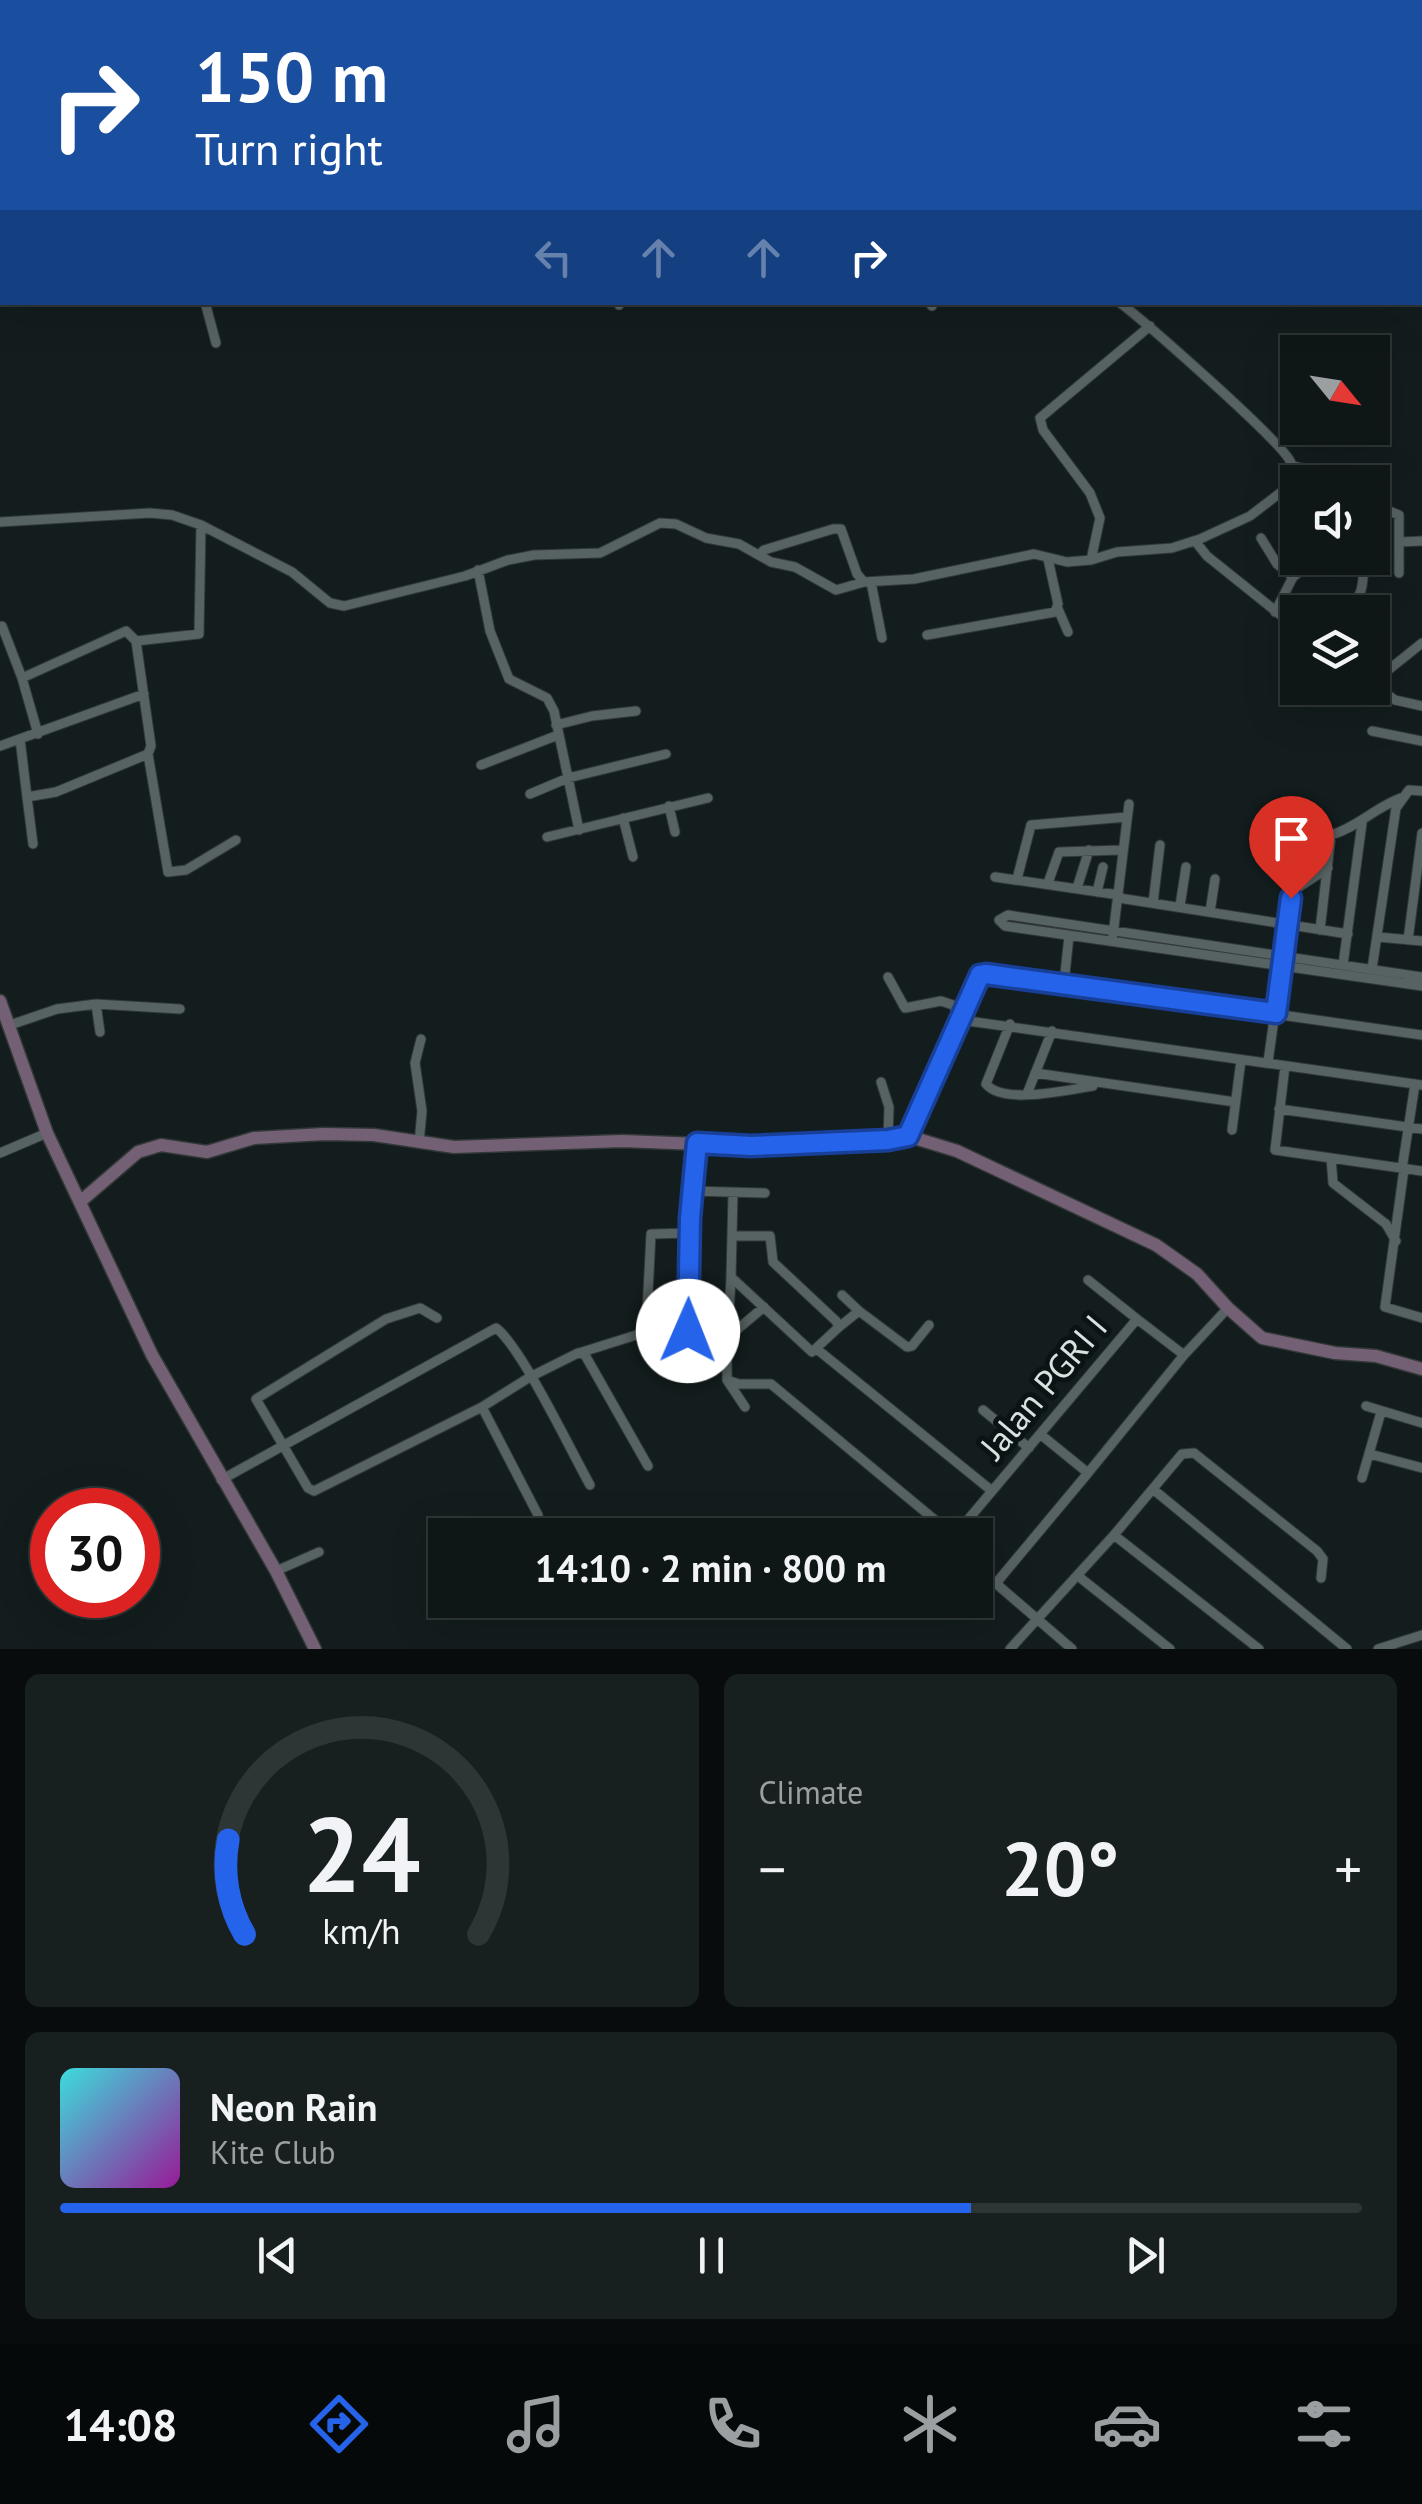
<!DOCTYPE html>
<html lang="en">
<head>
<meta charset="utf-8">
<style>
  :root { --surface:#0e1616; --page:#171f1f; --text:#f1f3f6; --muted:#9b9fa1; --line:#2e3535; --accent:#2563eb }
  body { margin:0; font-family:"PT Sans",sans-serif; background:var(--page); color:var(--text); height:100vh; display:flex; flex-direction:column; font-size:38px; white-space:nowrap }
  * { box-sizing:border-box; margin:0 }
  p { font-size:32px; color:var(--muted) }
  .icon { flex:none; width:55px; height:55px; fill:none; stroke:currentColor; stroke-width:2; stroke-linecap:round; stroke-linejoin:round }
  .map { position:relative; height:1649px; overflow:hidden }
  .panel { display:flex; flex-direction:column; gap:25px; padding:25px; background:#080c0c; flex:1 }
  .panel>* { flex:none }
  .guide { position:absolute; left:0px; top:0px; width:1422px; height:305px; box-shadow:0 10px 40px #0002,0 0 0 2px var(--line); background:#1a4fa0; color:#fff; overflow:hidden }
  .needle { width:65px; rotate:120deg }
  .fabs { position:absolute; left:1280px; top:335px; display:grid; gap:20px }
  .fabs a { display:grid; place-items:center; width:110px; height:110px; border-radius:0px; background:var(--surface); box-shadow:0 10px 40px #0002,0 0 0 2px var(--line); font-size:50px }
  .speed { position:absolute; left:30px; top:1488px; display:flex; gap:20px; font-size:50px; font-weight:700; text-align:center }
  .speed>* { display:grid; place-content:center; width:130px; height:130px; border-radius:50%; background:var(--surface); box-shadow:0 10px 40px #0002,0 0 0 2px var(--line); line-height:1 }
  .speed .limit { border:15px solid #d22; background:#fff; color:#111 }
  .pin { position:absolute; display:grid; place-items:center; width:85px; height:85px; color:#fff; margin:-102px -42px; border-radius:50% 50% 50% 0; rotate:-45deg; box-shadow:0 0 10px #0007 }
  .pin .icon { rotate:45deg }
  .me { position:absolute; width:110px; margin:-55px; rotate:1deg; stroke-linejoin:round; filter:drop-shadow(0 0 8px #0008) }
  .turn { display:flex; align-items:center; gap:35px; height:210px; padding:0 30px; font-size:45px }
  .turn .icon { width:130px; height:130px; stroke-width:2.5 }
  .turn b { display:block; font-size:70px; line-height:85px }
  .lanes { display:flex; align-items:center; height:95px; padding:0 30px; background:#0003; justify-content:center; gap:50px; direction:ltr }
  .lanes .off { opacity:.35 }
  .big { font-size:75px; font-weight:700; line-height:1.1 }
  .panel .tile { flex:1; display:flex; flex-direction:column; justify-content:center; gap:15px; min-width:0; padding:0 35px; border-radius:15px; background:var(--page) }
  .panel .dial { align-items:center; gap:0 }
  .dial svg { height:260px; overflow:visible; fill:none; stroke:var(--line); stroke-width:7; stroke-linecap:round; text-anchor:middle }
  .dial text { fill:var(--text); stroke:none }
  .song { display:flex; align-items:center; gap:30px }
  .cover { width:120px; height:120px; border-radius:15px; background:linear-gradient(135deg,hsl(180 70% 55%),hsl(300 70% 35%)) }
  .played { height:10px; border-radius:5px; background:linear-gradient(90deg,var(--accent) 70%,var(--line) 70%) }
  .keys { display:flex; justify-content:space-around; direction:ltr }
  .heat { display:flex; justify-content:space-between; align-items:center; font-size:55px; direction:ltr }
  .panel .tiles { flex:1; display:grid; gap:25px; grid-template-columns:1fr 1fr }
  .tile:last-child { grid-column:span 2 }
  .trip { position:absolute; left:428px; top:1518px; width:565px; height:100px; border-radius:0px; background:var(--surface); box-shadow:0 10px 40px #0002,0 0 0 2px var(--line); font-weight:700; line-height:100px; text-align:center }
  .menu { display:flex; height:160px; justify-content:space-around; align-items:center; background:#060909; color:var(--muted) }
  .menu .icon { width:70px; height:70px }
  .menu .current { color:var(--accent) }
  .menu b { font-size:45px; color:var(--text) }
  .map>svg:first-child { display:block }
</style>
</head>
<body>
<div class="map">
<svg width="1422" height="1649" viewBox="0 0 1422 1649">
  <rect width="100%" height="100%" fill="#131d1d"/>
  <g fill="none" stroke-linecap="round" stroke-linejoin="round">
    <defs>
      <path id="street" d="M135,0L136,2
        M734,0L735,2
        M846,0V2
        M884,0L885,2
        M921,0L922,2
        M981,0L983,2
        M1043,0L1045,2
        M1201,0L1204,2
        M833,2L839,0
        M1062,2L1064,0
        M1122,2L1125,0
        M1178,2L1180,0
        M0,110L2,109
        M1420,127H1422
        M0,284L2,283
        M205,302L216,343
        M619,302V305
        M929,302L932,306
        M1293,466L1310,470L1331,482
        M1372,504L1399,515V573
        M0,522L150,513L172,515L201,525L292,572L330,603L344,606L465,576L508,560L534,555L600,553L660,523L676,524L706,538L739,544L771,562L795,567L836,590L864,582L914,579L1034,554L1067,562L1091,560L1117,552L1172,548L1200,539L1250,516L1289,486C1292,478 1294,471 1291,463C1284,443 1144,321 1119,302
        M1261,538L1277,564L1293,577
        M1195,541L1207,556L1298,629
        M1399,542L1422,541
        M759,555L764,550L833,529H841L857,574L864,582
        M1339,558L1363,573
        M1091,560L1100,518L1090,493L1043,430L1040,418L1150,326
        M478,570L490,631L509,679L547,698L554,711L579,830
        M871,582L882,638
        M1058,609L1068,632
        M1275,612L1293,577L1317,558
        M1345,612C1365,597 1363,581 1364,558
        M2,626L22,678
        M927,635L1055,612L1058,604L1048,559
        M136,641L199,634L201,525
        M1372,683L1422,643
        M1372,684L1395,700L1422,706
        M556,725L592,716L636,711
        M1372,731L1422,741
        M38,734L22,678L126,631L136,641L151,746L148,754
        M20,739L27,797L56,792L148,754L168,872L186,870L236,840
        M0,746L144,694
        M481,765L558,735
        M530,794L568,778L666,754
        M27,797L33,844
        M669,806L675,832
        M623,818L633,857
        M547,837L708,798
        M995,877L1119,895
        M1017,879L1031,825L1127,817
        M1048,883L1059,852L1121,850
        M1077,888L1089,850
        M1097,892L1103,867
        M1119,898L1348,934
        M1153,903L1160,845
        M1180,906L1186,867
        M1210,912L1215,879
        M1320,930L1331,835C1358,827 1374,808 1401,798
        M1113,935L1129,804
        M1378,937L1422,941
        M1408,940L1422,833
        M1343,965L1362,823
        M1372,969L1396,808L1409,790L1422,791
        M888,977L905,1008L941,1001L953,1005L961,1020
        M1422,977L1008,915L999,920L1005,926L1422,986
        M1064,983L1069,936
        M96,1004L100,1032
        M961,1020L1422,1085
        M1010,1024L986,1084C1003,1105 1067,1090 1093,1086
        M10,1025L57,1009L96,1004L180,1009
        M1268,1062L1291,898L1296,889L1328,868
        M1285,1066L1275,1150L1422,1171
        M1035,1073L1235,1102
        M881,1082L889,1107L888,1140
        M1027,1094L1052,1031
        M1279,1109L1422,1129
        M1232,1130L1241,1060
        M908,1136L980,975L986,973L1422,1035
        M419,1143L422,1111L415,1063L421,1039
        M697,1143L690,1218L688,1331L728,1332L731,1277
        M0,1153L47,1133
        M1331,1158L1333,1183L1386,1224L1396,1241
        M1402,1169L1415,1084
        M1404,1169L1385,1307L1422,1318
        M692,1191L765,1193
        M733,1236H770L773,1262L836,1321L839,1327L812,1352L731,1277L733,1194
        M1088,1280L1137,1319
        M842,1295L859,1311
        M437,1318L420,1308L386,1319L256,1399L308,1488L314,1491L482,1407L530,1377L578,1353L585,1355L648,1466
        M839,1327L859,1311L907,1347L912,1346L929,1325
        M646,1332L651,1234L690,1233
        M727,1333V1380L745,1407
        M727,1338L764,1307
        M818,1350L992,1491
        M579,1353L646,1332L688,1331
        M727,1380L739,1384H771L953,1535
        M1366,1406L1422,1423
        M482,1407L538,1515
        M983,1410L1029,1448
        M1040,1434L1088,1473L997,1582L1000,1587L1072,1649
        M1370,1454L1422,1468
        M1088,1473L1184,1355L1228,1308
        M1362,1478L1381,1412
        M221,1480L496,1328C521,1346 572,1453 590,1485
        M1154,1490L1347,1649
        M955,1535L1137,1319L1184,1355
        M1114,1535L1259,1649
        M276,1571L319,1552
        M1078,1576L1170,1649
        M975,1599L997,1582
        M1010,1649L1114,1535L1182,1454L1194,1453L1317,1551L1323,1559L1321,1578
        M1378,1649L1422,1635"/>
      <path id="secondary" d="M0,1001L47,1133L152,1355L276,1571L315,1649
        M81,1201L138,1152L161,1145L207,1152L254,1138L324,1134L374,1135L454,1147L622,1141L751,1146L888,1140L908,1136L957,1151L1156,1245L1197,1274L1228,1308L1262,1338L1335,1353L1376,1356L1422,1369"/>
    </defs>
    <use href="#street" stroke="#323838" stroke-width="11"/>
    <use href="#secondary" stroke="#323838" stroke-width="15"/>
    <use href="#street" stroke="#576262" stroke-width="9"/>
    <use href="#secondary" stroke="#746074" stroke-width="12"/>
  </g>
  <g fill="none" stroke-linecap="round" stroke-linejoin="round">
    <defs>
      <path id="route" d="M688,1331L690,1218L697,1143L751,1146L888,1140L908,1136L980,975L986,974L1276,1013L1291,898"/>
    </defs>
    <use href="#route" stroke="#184099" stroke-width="25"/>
    <use href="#route" stroke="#2563eb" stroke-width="18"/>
  </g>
  <g text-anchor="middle" stroke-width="10" stroke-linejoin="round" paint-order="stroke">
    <g font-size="35" fill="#dae1e1" stroke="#0a1414">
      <text transform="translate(1044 1387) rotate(-50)" y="12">Jalan PGRI I</text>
    </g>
  </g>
</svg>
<div class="fabs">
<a><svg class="needle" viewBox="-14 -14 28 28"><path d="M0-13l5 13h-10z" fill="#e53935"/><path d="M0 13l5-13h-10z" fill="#9b9fa1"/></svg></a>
<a><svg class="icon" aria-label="sound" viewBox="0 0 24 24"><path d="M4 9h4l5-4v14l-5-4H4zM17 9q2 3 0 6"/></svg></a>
<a><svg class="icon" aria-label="layers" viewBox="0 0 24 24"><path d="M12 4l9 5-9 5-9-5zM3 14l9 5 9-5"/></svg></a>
</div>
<div class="speed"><div class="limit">30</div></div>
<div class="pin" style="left:1291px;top:898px;background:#d93025"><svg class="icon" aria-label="arrive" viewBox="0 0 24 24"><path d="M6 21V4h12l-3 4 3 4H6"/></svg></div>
<svg class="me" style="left:688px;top:1331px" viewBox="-20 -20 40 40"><circle r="19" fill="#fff"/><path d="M0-13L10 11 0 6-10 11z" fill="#2563eb"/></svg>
<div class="trip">14:10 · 2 min · 800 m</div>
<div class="guide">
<div class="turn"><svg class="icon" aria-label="right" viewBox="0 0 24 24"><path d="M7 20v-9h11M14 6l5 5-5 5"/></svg><div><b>150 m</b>Turn right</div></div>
<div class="lanes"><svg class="icon off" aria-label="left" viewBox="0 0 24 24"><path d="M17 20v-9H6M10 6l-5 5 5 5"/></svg><svg class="icon off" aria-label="ahead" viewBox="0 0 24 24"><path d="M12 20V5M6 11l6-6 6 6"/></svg><svg class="icon off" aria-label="ahead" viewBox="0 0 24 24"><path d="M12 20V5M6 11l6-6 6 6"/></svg><svg class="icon" aria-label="right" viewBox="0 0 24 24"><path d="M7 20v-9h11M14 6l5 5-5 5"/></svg></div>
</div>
</div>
<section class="panel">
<div class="tiles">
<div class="tile dial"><svg viewBox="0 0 100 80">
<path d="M14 69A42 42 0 1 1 86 69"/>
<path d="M14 69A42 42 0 0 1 9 40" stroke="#2563eb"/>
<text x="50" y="56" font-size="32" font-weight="700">24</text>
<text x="50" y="72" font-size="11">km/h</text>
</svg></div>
<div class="tile"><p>Climate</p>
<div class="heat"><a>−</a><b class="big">20°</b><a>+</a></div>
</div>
<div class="tile">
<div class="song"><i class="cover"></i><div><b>Neon Rain</b><p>Kite Club</p></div></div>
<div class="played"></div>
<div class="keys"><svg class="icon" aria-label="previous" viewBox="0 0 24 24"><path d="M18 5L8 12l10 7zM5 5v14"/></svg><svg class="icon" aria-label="pause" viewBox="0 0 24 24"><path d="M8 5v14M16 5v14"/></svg><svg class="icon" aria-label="next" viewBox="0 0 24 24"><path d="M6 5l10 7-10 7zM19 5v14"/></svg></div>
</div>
</div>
</section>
<nav class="menu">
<b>14:08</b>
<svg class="icon current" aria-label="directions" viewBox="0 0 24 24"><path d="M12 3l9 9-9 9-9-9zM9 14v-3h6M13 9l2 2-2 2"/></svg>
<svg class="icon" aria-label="music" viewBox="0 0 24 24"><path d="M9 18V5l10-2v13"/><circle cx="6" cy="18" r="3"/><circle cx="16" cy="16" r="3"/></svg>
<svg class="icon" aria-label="phone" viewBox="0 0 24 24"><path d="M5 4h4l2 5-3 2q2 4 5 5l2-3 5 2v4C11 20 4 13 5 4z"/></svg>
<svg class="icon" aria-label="climate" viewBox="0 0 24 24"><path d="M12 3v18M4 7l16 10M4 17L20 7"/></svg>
<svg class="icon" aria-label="car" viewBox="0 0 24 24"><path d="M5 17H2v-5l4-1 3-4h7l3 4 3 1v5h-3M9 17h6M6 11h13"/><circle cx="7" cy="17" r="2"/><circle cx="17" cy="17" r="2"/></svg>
<svg class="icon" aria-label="filters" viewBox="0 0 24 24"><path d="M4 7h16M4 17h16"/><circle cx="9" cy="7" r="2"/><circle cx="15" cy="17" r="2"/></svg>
</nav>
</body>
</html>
